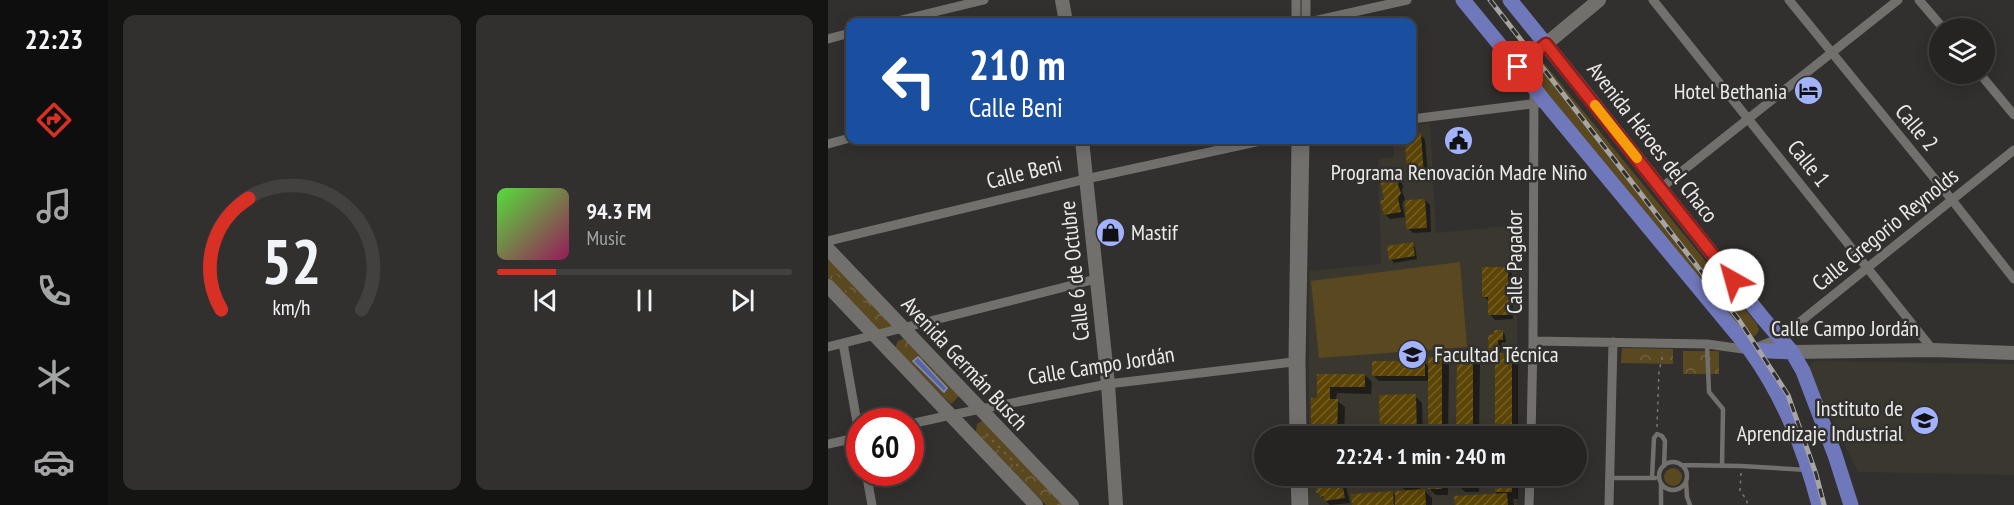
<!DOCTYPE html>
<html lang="en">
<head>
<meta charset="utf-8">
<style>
  :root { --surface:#252422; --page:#31302f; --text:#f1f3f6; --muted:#a3a4a5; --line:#424140; --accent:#d93025 }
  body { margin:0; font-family:"PT Sans Narrow",sans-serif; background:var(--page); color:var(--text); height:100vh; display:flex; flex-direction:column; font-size:22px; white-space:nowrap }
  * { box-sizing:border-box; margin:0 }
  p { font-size:20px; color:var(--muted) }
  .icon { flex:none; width:33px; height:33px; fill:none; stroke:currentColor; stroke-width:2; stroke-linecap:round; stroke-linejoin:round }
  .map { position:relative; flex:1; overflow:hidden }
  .panel { display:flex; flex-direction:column; gap:15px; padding:15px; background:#141413; width:720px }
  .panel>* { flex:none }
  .guide { position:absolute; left:18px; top:18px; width:570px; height:126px; border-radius:12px; box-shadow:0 3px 15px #0003,0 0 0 2px var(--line); background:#1a4fa0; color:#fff; overflow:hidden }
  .buttons { position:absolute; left:1101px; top:18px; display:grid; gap:12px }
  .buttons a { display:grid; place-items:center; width:66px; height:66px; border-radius:50%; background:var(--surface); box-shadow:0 3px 15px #0003,0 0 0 2px var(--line); font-size:30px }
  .speed { position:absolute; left:18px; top:408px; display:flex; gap:12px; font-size:30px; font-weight:700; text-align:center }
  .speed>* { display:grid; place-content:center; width:78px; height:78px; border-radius:50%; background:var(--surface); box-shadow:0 3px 15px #0003,0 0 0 2px var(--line); line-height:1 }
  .speed .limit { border:9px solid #d22; background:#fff; color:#111 }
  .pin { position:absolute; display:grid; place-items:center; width:51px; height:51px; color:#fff; margin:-26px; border-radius:12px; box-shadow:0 3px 9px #0006 }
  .me { position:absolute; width:66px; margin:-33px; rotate:322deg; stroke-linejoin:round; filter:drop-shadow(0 0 4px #0008) }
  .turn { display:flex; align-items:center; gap:21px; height:126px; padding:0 24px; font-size:27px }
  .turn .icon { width:78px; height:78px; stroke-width:2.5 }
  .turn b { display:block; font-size:42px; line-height:51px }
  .panel .widget { flex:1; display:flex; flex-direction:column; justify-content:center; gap:9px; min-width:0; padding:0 21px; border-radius:12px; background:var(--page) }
  .panel .dial { align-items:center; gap:0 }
  .dial svg { height:156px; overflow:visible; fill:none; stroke:var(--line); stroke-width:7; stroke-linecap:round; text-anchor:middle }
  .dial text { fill:var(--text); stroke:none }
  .song { display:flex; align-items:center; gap:18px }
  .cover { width:72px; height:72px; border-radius:9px; background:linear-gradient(135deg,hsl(110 70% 55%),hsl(330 70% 35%)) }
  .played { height:6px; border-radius:3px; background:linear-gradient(90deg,var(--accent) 20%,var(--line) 20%) }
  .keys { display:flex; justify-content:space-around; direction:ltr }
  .panel .tiles { flex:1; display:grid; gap:15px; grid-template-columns:repeat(2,1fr) }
  .trip { position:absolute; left:426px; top:426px; width:333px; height:60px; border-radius:30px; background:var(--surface); box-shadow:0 3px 15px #0003,0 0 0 2px var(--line); font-weight:800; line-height:60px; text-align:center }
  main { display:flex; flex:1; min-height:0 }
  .tabs { display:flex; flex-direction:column; width:108px; justify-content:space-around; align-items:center; background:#0f0e0e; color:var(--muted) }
  .tabs .icon { width:42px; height:42px }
  .tabs .selected { color:var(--accent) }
  .tabs b { font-size:27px; color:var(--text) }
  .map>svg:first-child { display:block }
</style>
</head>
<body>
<main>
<nav class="tabs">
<b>22:23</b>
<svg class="icon selected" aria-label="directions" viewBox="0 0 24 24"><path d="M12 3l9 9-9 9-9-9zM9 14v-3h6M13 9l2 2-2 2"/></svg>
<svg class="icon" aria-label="music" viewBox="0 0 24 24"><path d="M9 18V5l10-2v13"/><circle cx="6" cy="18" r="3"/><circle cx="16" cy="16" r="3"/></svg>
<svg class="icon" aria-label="phone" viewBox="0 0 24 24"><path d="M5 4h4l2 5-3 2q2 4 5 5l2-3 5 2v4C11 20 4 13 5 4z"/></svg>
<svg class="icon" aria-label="climate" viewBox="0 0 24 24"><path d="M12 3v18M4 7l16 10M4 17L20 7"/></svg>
<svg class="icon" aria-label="car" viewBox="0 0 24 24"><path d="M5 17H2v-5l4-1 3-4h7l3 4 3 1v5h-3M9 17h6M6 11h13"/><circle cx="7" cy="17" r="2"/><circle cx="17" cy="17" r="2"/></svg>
</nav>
<section class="panel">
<div class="tiles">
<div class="widget dial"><svg viewBox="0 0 100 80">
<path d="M14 69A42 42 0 1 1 86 69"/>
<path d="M14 69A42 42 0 0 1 28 12" stroke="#d93025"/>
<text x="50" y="56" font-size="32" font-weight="700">52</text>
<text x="50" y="72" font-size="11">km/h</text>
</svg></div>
<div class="widget">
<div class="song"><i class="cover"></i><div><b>94.3 FM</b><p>Music</p></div></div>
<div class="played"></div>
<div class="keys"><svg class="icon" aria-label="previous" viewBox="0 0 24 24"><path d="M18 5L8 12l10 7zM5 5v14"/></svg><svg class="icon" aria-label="pause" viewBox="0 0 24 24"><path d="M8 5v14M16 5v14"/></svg><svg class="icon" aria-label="next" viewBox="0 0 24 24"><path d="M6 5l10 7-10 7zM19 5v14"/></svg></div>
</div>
</div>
</section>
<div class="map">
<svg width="1186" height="505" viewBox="0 0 1186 505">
  <defs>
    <pattern id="park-crowns" width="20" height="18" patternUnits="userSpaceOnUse" patternTransform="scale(1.5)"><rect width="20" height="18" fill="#5a4820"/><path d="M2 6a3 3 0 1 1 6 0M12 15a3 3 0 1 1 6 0" fill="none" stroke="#726340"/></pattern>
    <pattern id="garden-dots" width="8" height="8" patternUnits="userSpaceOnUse" patternTransform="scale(1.5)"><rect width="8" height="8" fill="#5a4820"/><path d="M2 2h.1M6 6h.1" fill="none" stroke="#726340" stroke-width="1.8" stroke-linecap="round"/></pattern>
    <pattern id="building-hatch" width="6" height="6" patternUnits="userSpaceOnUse" patternTransform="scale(1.5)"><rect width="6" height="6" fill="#5b4404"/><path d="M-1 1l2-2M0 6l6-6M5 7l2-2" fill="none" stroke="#735f29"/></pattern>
  </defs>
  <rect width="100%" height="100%" fill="#31302e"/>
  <path fill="#3a372f" d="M602,123L608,233L689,225V436H481V271L553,264L550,159L566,157V140H584V125Z
    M989,361L1186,364V475L1030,472L980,371L983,363Z
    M481,476H689V505H481Z"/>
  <path fill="#5a4820" d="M711,57L929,324L931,330L927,336L918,339L697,66L701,62Z
    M632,262L639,347L491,358L483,281Z
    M836 477a9 9 0 1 1 18 0a9 9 0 1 1-18 0Z"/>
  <path fill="url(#park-crowns)" d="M0,255L66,326L50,331L0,280Z
    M77,338L132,395L123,404L67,348L70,341Z
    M794,348L845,349V364L793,363Z
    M855,351H891V374H855Z
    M154,421L159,422L237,505H218L148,432L149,424Z"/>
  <path fill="url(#garden-dots)" d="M0,265L47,315L44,318L0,271Z
    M159,428L197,469L193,473L154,433Z"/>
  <path fill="#5964a3" stroke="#848cb8" stroke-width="1.5" d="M90,357L119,388L116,392L85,361Z"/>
  <path fill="#0007" d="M592,134L597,140L600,174L585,175V178L600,177V180L588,181L583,176L585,171L581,167L585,144L582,140H584V135Z
    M567,173L572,178L575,186L574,191L577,199L574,204L577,217L562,219L557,214L558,201Z
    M597,200L602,205L603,232L585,233L580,228Z
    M584,244L587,247L589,259L566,263L563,259Z
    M679,268L684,274L685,319L667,320L662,314L661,301L655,296Z
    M674,331L677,335L678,342L673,343V355H683L690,362V436H668V354L663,351Z
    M631,356H645L652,363L651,436H630Z
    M614,358L621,365L620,436H601L602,381H551L546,376L596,362L602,368Z
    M491,375H537L544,382L543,394L509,393L508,400L517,407L516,436H484L485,400H490Z
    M587,396L594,403L595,436H554L553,397Z
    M573,476H589L592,478V491H597L604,498V505H525L564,492L568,496L579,492L574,487Z
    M601,476H620V495H608L601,488Z
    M630,476H651V492H637L630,485Z
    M668,476H690V499H685L686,505H628L668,495Z
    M512,477L517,482L522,503L502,505L493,496L499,483Z"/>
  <path fill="url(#building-hatch)" d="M593,133L596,176L581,177V170L585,169V167L579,168L577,143H586V141H584V134Z
    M568,171L569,180H571L570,185L573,193L570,198L573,212L556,215L552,200H556L552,178H555L554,173Z
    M597,199L599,228L578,229L577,200Z
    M585,242L587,256L561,260L559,246Z
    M654,267H680L681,315H660V297H654Z
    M666,330H675V340H670L671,351L661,352L660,335L666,334Z
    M667,353H684V436H667Z
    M629,354H645V436H628Z
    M600,357H614V436H600Z
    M544,361H597V376H544Z
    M489,374H537V387H502V399H510L509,436H483V398H489Z
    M588,394L589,436H552L551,395Z
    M513,476L517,498L496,501L495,496L492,497L491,493H488L489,488H487V486L491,485L493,479L499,481L505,480V477Z
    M572,476H589L590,487H572Z
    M600,476H614V489H600Z
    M628,476H645L644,486H628Z
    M667,476H684V492H667Z
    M597,489L598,505H567V491Z
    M565,491L566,505H524L523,494Z
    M679,493L680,505H627L626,496Z"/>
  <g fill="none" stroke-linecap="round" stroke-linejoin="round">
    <path stroke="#787876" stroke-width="1.5" stroke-dasharray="3 4.5" stroke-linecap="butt" d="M829,427L831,370L834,360V352
      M913,473L912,491L919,500V505"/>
    <path stroke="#71706d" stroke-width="4.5" d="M879,345L881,392L895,409L894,466
      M831 476a14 14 0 1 1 28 0a14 14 0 1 1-28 0Z
      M853,465L913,466L979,470
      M782,478H827
      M824,478L826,438L829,434L834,436L837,441L836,466
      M858,481L859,497L862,505
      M833,483V505"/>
    <path stroke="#71706d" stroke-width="9" d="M825,0L1105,350
      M961,0L1124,200L1186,279
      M1091,0L1115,28
      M65,22L156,0
      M468,22V0
      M478,22V0
      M481,22L579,0
      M0,39L22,33
      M690,67L718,44
      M1152,74L1186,115
      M584,119L711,103
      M0,144L22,138
      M833,188L1070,0
      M0,241L258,179L437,140
      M705,341L879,344L922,350L952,338L1186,150
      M15,343L32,439
      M0,347L268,279
      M82,424L123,415L280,384L473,361
      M466,436L465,361L468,140
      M474,436L473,361L477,140
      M703,436L705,341L706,88
      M0,444L32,437
      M38,472L44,505
      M467,476L468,505
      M475,476L476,505
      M701,505L702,476
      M781,505L785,342"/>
    <path stroke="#71706d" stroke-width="14" d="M234,0L238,22
      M718,44L771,0
      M254,140L280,384L288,505
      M0,249L244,505
      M0,286L208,505
      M964,352L1105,350L1186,353"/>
    <path stroke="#7078bc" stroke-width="15" d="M635,0L690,67L717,102L922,350C956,397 976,449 991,505
      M682,0L750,84L934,317L964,352L975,371L1007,455L1023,505
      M922,350L964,352"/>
    <defs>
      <path id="rail" d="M662,0L911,320L960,395L988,474L996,505"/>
    </defs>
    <use href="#rail" stroke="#a6a5a3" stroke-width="5"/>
    <use href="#rail" stroke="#31302e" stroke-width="3" stroke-dasharray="9" stroke-linecap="butt"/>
  </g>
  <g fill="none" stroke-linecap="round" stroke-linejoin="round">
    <defs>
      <path id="route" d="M690,67L718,44L905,280"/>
    </defs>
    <use href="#route" stroke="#8d1f18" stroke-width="15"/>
    <use href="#route" stroke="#d93025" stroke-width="10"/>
    <path stroke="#f59e0b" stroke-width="10" d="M767,105L809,158"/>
  </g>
  <defs>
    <symbol id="hotel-disc" viewBox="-11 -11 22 22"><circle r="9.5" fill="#a3b2fd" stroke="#31302e"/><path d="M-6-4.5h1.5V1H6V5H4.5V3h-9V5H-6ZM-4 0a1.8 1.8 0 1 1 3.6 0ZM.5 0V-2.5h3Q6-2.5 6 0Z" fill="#111"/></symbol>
    <symbol id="civic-disc" viewBox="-11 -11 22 22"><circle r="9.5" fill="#a3b2fd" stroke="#31302e"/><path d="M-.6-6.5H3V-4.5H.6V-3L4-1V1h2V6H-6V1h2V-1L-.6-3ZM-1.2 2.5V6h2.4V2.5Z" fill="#111"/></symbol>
    <symbol id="shop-disc" viewBox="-11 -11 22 22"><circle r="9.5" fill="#a3b2fd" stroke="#31302e"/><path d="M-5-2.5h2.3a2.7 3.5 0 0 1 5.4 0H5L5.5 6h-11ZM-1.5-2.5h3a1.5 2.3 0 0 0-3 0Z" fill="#111"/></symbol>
    <symbol id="university-disc" viewBox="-11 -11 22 22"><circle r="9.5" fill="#a3b2fd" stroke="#31302e"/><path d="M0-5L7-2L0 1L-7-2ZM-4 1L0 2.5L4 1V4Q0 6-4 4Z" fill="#111"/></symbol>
  </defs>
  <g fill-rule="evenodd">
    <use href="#hotel-disc" x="964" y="74" width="33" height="33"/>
    <use href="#civic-disc" x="614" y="124" width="33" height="33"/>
    <use href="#shop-disc" x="266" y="216" width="33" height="33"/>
    <use href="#university-disc" x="568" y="338" width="33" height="33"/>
    <use href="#university-disc" x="1080" y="404" width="33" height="33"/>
  </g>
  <g text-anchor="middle" stroke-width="5" stroke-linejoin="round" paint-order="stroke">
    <g font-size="22" fill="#eaeae8" stroke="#31302e" text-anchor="end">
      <text x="959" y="99">Hotel Bethania</text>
      <text x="631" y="180" text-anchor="middle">Programa Renovación Madre Niño</text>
      <text x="303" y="240" text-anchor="start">Mastif</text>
      <text x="606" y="362" text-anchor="start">Facultad Técnica</text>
      <text x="1075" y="416">Instituto de<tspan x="1075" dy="25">Aprendizaje Industrial</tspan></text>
    </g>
    <g font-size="22" fill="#eaeae8" stroke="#31302e">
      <text transform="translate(1089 127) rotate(50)" y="8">Calle 2</text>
      <text transform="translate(825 142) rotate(52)" y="8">Avenida Héroes del Chaco</text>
      <text transform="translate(981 163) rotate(51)" y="8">Calle 1</text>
      <text transform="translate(196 172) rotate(-14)" y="8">Calle Beni</text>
      <text transform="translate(1057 229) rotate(-39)" y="8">Calle Gregorio Reynolds</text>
      <text transform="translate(686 262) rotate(-90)" y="8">Calle Pagador</text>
      <text transform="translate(246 271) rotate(-96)" y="8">Calle 6 de Octubre</text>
      <text x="1017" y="336">Calle Campo Jordán</text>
      <text transform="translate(137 363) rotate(47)" y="8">Avenida Germán Busch</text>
      <text transform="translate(273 365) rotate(-9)" y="8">Calle Campo Jordán</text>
    </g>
  </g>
</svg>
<div class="buttons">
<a><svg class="icon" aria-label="layers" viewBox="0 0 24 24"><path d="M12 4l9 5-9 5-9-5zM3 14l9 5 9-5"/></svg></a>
</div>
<div class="speed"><div class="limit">60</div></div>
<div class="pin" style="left:690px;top:67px;background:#d93025"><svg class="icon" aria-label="arrive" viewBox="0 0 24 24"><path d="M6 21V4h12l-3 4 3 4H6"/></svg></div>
<svg class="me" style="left:905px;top:280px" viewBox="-20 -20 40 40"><circle r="19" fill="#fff"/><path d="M0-13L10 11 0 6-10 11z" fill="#d93025"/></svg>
<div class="trip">22:24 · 1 min · 240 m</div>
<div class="guide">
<div class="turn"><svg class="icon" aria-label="left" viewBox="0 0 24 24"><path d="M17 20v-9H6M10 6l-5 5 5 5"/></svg><div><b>210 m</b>Calle Beni</div></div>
</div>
</div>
</main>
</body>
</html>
